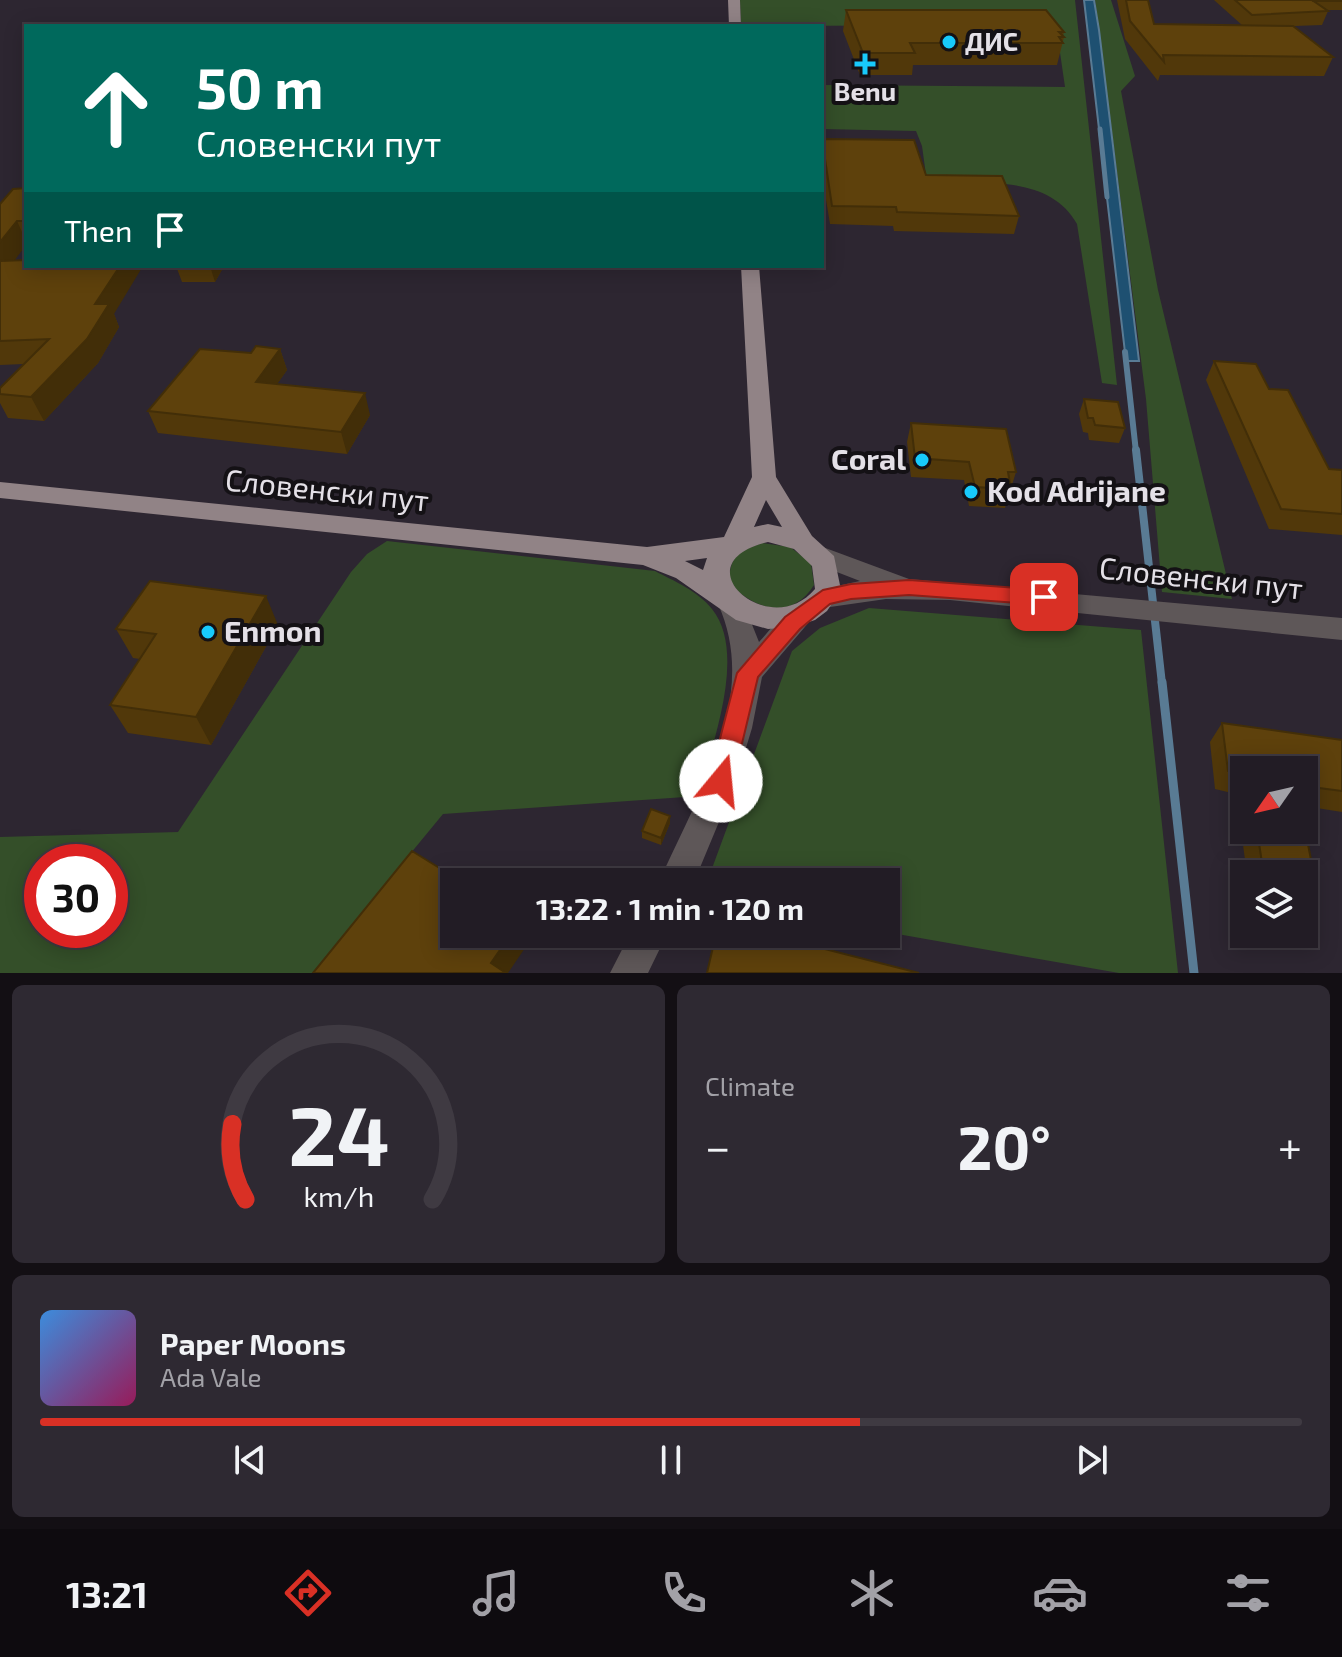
<!DOCTYPE html>
<html lang="en">
<head>
<meta charset="utf-8">
<style>
  :root { --surface:#221c25; --page:#2e2932; --text:#f1f3f6; --muted:#a2a1a7; --line:#3f3a42; --accent:#d93025 }
  body { margin:0; font-family:"Exo 2",sans-serif; background:var(--page); color:var(--text); height:100vh; display:flex; flex-direction:column; font-size:30px; white-space:nowrap }
  * { box-sizing:border-box; margin:0 }
  p { font-size:26px; color:var(--muted) }
  .icon { flex:none; width:44px; height:44px; fill:none; stroke:currentColor; stroke-width:2; stroke-linecap:round; stroke-linejoin:round }
  .map { position:relative; height:973px; overflow:hidden }
  .panel { display:flex; flex-direction:column; gap:12px; padding:12px; background:#130f14; flex:1 }
  .panel>* { flex:none }
  .hud { position:absolute; left:24px; top:24px; width:800px; height:244px; border-radius:0px; box-shadow:0 4px 20px #0003,0 0 0 2px var(--line); background:#00695c; color:#fff; overflow:hidden }
  .needle { width:52px; rotate:236deg }
  .tools { position:absolute; left:1230px; top:756px; display:grid; gap:16px }
  .tools a { display:grid; place-items:center; width:88px; height:88px; border-radius:0px; background:var(--surface); box-shadow:0 4px 20px #0003,0 0 0 2px var(--line); font-size:40px }
  .speed { position:absolute; left:24px; top:844px; display:flex; gap:16px; font-size:40px; font-weight:700; text-align:center }
  .speed>* { display:grid; place-content:center; width:104px; height:104px; border-radius:50%; background:var(--surface); box-shadow:0 4px 20px #0003,0 0 0 2px var(--line); line-height:1 }
  .speed .limit { border:12px solid #d22; background:#fff; color:#111 }
  .pin { position:absolute; display:grid; place-items:center; width:68px; height:68px; color:#fff; margin:-34px; border-radius:16px; box-shadow:0 4px 12px #0006 }
  .me { position:absolute; width:88px; margin:-44px; rotate:17deg; stroke-linejoin:round; filter:drop-shadow(0 0 6px #0008) }
  .turn { display:flex; align-items:center; gap:28px; height:168px; padding:0 40px; font-size:36px }
  .turn .icon { width:104px; height:104px; stroke-width:2.5 }
  .turn b { display:block; font-size:56px; line-height:68px }
  .then { display:flex; align-items:center; height:76px; padding:0 40px; background:#0003; gap:16px; font-size:30px }
  .big { font-size:60px; font-weight:700; line-height:1.1 }
  .panel .widget { flex:1; display:flex; flex-direction:column; justify-content:center; gap:12px; min-width:0; padding:0 28px; border-radius:12px; background:var(--page) }
  .panel .dial { align-items:center; gap:0 }
  .dial svg { height:208px; overflow:visible; fill:none; stroke:var(--line); stroke-width:7; stroke-linecap:round; text-anchor:middle }
  .dial text { fill:var(--text); stroke:none }
  .song { display:flex; align-items:center; gap:24px }
  .cover { width:96px; height:96px; border-radius:12px; background:linear-gradient(135deg,hsl(210 70% 55%),hsl(330 70% 35%)) }
  .played { height:8px; border-radius:4px; background:linear-gradient(90deg,var(--accent) 65%,var(--line) 65%) }
  .keys { display:flex; justify-content:space-around; direction:ltr }
  .heat { display:flex; justify-content:space-between; align-items:center; font-size:44px; direction:ltr }
  .panel .tiles { flex:1; display:grid; gap:12px; grid-template-columns:1fr 1fr }
  .widget:last-child { grid-column:span 2 }
  .trip { position:absolute; left:440px; top:868px; width:460px; height:80px; border-radius:0px; background:var(--surface); box-shadow:0 4px 20px #0003,0 0 0 2px var(--line); font-weight:700; line-height:80px; text-align:center }
  .tabs { display:flex; height:128px; justify-content:space-around; align-items:center; background:#0e0b0f; color:var(--muted) }
  .tabs .icon { width:56px; height:56px }
  .tabs .selected { color:var(--accent) }
  .tabs b { font-size:36px; color:var(--text) }
  .map>svg:first-child { display:block }
</style>
</head>
<body>
<div class="map">
<svg width="1342" height="973" viewBox="0 0 1342 973">
  <rect width="100%" height="100%" fill="#2d2631"/>
  <path fill="#344f29" fill-rule="evenodd" d="M740,0H1075L1117,385L1102,383L1077,224C1049,173 978,184 927,182L922,146L916,131L822,129V85L1065,87L1056,25L741,26Z
    M1095,0H1111L1135,76L1121,91L1158,290L1232,599L1162,592L1146,399Z
    M387,541L655,571C674,581 698,591 712,609C748,654 711,745 699,796L443,814L312,973H0V837L178,832L351,572L367,554ZM42,862H110V930H42Z
    M762,543L790,547L811,563L814,585C791,622 754,609 729,583C730,556 737,552 762,543Z
    M869,608L1141,630L1178,973H1119L886,932V882H707L792,651L820,628Z"/>
  <path fill="#1e5071" stroke="#597b94" stroke-width="2" d="M1084,0H1094L1099,30L1139,361H1126Z"/>
  <g fill="none" stroke-linecap="round" stroke-linejoin="round">
    <path stroke="#597b94" stroke-width="5" d="M1100,129L1107,197"/>
    <path stroke="#597b94" stroke-width="6" d="M1125,352L1136,452"/>
    <path stroke="#597b94" stroke-width="8" d="M1136,450L1162,684"/>
    <path stroke="#597b94" stroke-width="9" d="M1162,682L1194,973"/>
    <path fill="#5e5758" fill-rule="evenodd" d="M820,546L909,579L1342,618V640L950,600L886,599L823,608L814,605L810,598L814,591L860,581L811,562L807,555L811,548Z
      M731,594L741,597L759,642C774,627 789,599 812,607L816,614L762,677L752,728L736,781L694,882H659C696,797 761,698 718,604L721,597Z
      M630,934H667L648,973H610Z"/>
    <path fill="#918386" fill-rule="evenodd" d="M728,0H740L741,26H729Z
      M741,266H759L776,477L812,536L834,556L841,590L827,611L815,620L794,627L768,629L736,620L676,578L643,565L0,498V482L647,547L724,537L752,477ZM766,500L782,527L768,524L754,527ZM768,542L794,549L812,566L815,589C770,643 678,563 768,542ZM707,558L703,570L685,561Z"/>
  </g>
  <path fill="#51380a" d="M1117,0H1148L1154,24L1242,25L1214,0H1342V10H1327L1328,11L1322,25L1294,26L1333,57L1324,76L1160,75L1158,81L1125,39Z
    M846,10L1064,32L1063,36L1064,37L1057,65H913L912,75H860L843,31Z
    M822,139L926,175L1019,216L1014,234L894,231L893,226L830,224L822,175Z
    M26,188V245L14,260L114,314L119,327L98,363L44,421L8,418L0,403V388L24,364L0,365V204Z
    M176,266H224L215,282H182Z
    M280,349L287,370L277,384L370,415L347,454L158,433L148,411Z
    M1214,361L1269,389L1329,469L1342,470V535L1269,529L1206,380Z
    M1084,399L1125,428L1119,443L1089,440L1088,433L1083,432L1079,414Z
    M911,423L1016,472L1005,508L969,506L964,480L911,477L907,442Z
    M278,625L211,745L128,733L110,705L140,659L133,658L116,629Z
    M1222,723L1342,740V812L1304,806V770H1244V830H1304L1314,875L1304,885V874H1247L1236,794L1215,789L1210,742Z
    M670,823L661,845L642,838V831Z"/>
  <path fill="#422e08" d="M17,221L26,241V245L0,280V242Z
    M120,266H143L114,314L119,327L98,363L44,421L31,397Z
    M210,266H224L215,282Z
    M280,349L287,370L263,404L256,382Z
    M365,393L370,415L347,454L341,432Z
    M266,596L278,625L211,745L196,717Z
    M670,816V823L661,845V838Z
    M511,934H525L527,945L508,973H494L491,963Z"/>
  <path fill="#5e410c" stroke="#422e08" stroke-width="2" d="M1126,0H1148L1154,24L1293,26L1333,57L1163,55L1164,62L1130,21Z
    M1235,0H1312L1328,11L1252,15Z
    M1312,0H1342V1H1313Z
    M846,10H1046L1064,32H1059L1064,37H1059L1063,43H910L915,53H863Z
    M822,139L914,140L926,175L1002,176L1019,216L897,212L896,207L832,206Z
    M26,188V221H17L0,242V204L13,189Z
    M26,260V266H120L95,304H109L87,339L31,397L0,394V388L49,339L0,341V261Z
    M256,346L280,349L256,382L365,393L341,432L148,411L200,349L251,353Z
    M1214,361L1256,364L1269,389L1288,390L1329,469L1342,470V514L1281,509Z
    M1084,399L1118,402L1125,428L1095,425L1093,418H1088Z
    M911,423L1006,429L1016,472H1008L1011,489L975,487L969,462L915,458Z
    M150,581L266,596L196,717L110,705L156,634L116,629Z
    M1222,723L1342,740V791L1304,786V770H1244V775L1228,771Z
    M651,809L670,816L661,838L642,831Z
    M1304,824L1314,875L1262,863L1257,830H1304Z
    M412,851L462,882H454V934H511L491,963L506,973H313Z
    M716,934H766L919,973H707Z"/>
  <path fill="#d93025" stroke="#8d1f18" stroke-width="2" d="M909,580L1044,590L1054,597L1044,605L909,595L851,599L830,604L800,629L758,677L733,781L730,789L721,792L713,789L709,781L737,673L785,617L823,590L851,584Z"/>
  <g fill="#18cafc" stroke="#141115" stroke-width="3">
    <circle cx="949" cy="42" r="8"/>
    <path d="M861 52h8v8h8v8h-8v8h-8v-8h-8v-8h8z"/>
    <circle cx="922" cy="460" r="8"/>
    <circle cx="971" cy="492" r="8"/>
    <circle cx="208" cy="632" r="8"/>
  </g>
  <g text-anchor="middle" stroke-width="8" stroke-linejoin="round" paint-order="stroke">
    <g font-size="26" font-weight="bold" fill="#e4e0e7" stroke="#141115" text-anchor="start">
      <text x="965" y="51">ДИС</text>
      <text x="865" y="101" text-anchor="middle">Benu</text>
    </g>
    <g font-size="30" font-weight="bold" fill="#e4e0e7" stroke="#141115" text-anchor="start">
      <text x="906" y="470" text-anchor="end">Coral</text>
      <text x="987" y="502">Kod Adrijane</text>
      <text x="224" y="642">Enmon</text>
    </g>
    <g font-size="30" fill="#e4e0e7" stroke="#141115">
      <text transform="translate(327 491) rotate(6)" y="10">Словенски пут</text>
      <text transform="translate(1201 579) rotate(6)" y="10">Словенски пут</text>
    </g>
  </g>
</svg>
<div class="tools">
<a><svg class="needle" viewBox="-14 -14 28 28"><path d="M0-13l5 13h-10z" fill="#e53935"/><path d="M0 13l5-13h-10z" fill="#a2a1a7"/></svg></a>
<a><svg class="icon" aria-label="layers" viewBox="0 0 24 24"><path d="M12 4l9 5-9 5-9-5zM3 14l9 5 9-5"/></svg></a>
</div>
<div class="speed"><div class="limit">30</div></div>
<div class="pin" style="left:1044px;top:597px;background:#d93025"><svg class="icon" aria-label="arrive" viewBox="0 0 24 24"><path d="M6 21V4h12l-3 4 3 4H6"/></svg></div>
<svg class="me" style="left:721px;top:781px" viewBox="-20 -20 40 40"><circle r="19" fill="#fff"/><path d="M0-13L10 11 0 6-10 11z" fill="#d93025"/></svg>
<div class="trip">13:22 · 1 min · 120 m</div>
<div class="hud">
<div class="turn"><svg class="icon" aria-label="ahead" viewBox="0 0 24 24"><path d="M12 20V5M6 11l6-6 6 6"/></svg><div><b>50 m</b>Словенски пут</div></div>
<div class="then">Then<svg class="icon" aria-label="arrive" viewBox="0 0 24 24"><path d="M6 21V4h12l-3 4 3 4H6"/></svg></div>
</div>
</div>
<section class="panel">
<div class="tiles">
<div class="widget dial"><svg viewBox="0 0 100 80">
<path d="M14 69A42 42 0 1 1 86 69"/>
<path d="M14 69A42 42 0 0 1 9 40" stroke="#d93025"/>
<text x="50" y="56" font-size="32" font-weight="700">24</text>
<text x="50" y="72" font-size="11">km/h</text>
</svg></div>
<div class="widget"><p>Climate</p>
<div class="heat"><a>−</a><b class="big">20°</b><a>+</a></div>
</div>
<div class="widget">
<div class="song"><i class="cover"></i><div><b>Paper Moons</b><p>Ada Vale</p></div></div>
<div class="played"></div>
<div class="keys"><svg class="icon" aria-label="previous" viewBox="0 0 24 24"><path d="M18 5L8 12l10 7zM5 5v14"/></svg><svg class="icon" aria-label="pause" viewBox="0 0 24 24"><path d="M8 5v14M16 5v14"/></svg><svg class="icon" aria-label="next" viewBox="0 0 24 24"><path d="M6 5l10 7-10 7zM19 5v14"/></svg></div>
</div>
</div>
</section>
<nav class="tabs">
<b>13:21</b>
<svg class="icon selected" aria-label="directions" viewBox="0 0 24 24"><path d="M12 3l9 9-9 9-9-9zM9 14v-3h6M13 9l2 2-2 2"/></svg>
<svg class="icon" aria-label="music" viewBox="0 0 24 24"><path d="M9 18V5l10-2v13"/><circle cx="6" cy="18" r="3"/><circle cx="16" cy="16" r="3"/></svg>
<svg class="icon" aria-label="phone" viewBox="0 0 24 24"><path d="M5 4h4l2 5-3 2q2 4 5 5l2-3 5 2v4C11 20 4 13 5 4z"/></svg>
<svg class="icon" aria-label="climate" viewBox="0 0 24 24"><path d="M12 3v18M4 7l16 10M4 17L20 7"/></svg>
<svg class="icon" aria-label="car" viewBox="0 0 24 24"><path d="M5 17H2v-5l4-1 3-4h7l3 4 3 1v5h-3M9 17h6M6 11h13"/><circle cx="7" cy="17" r="2"/><circle cx="17" cy="17" r="2"/></svg>
<svg class="icon" aria-label="filters" viewBox="0 0 24 24"><path d="M4 7h16M4 17h16"/><circle cx="9" cy="7" r="2"/><circle cx="15" cy="17" r="2"/></svg>
</nav>
</body>
</html>
